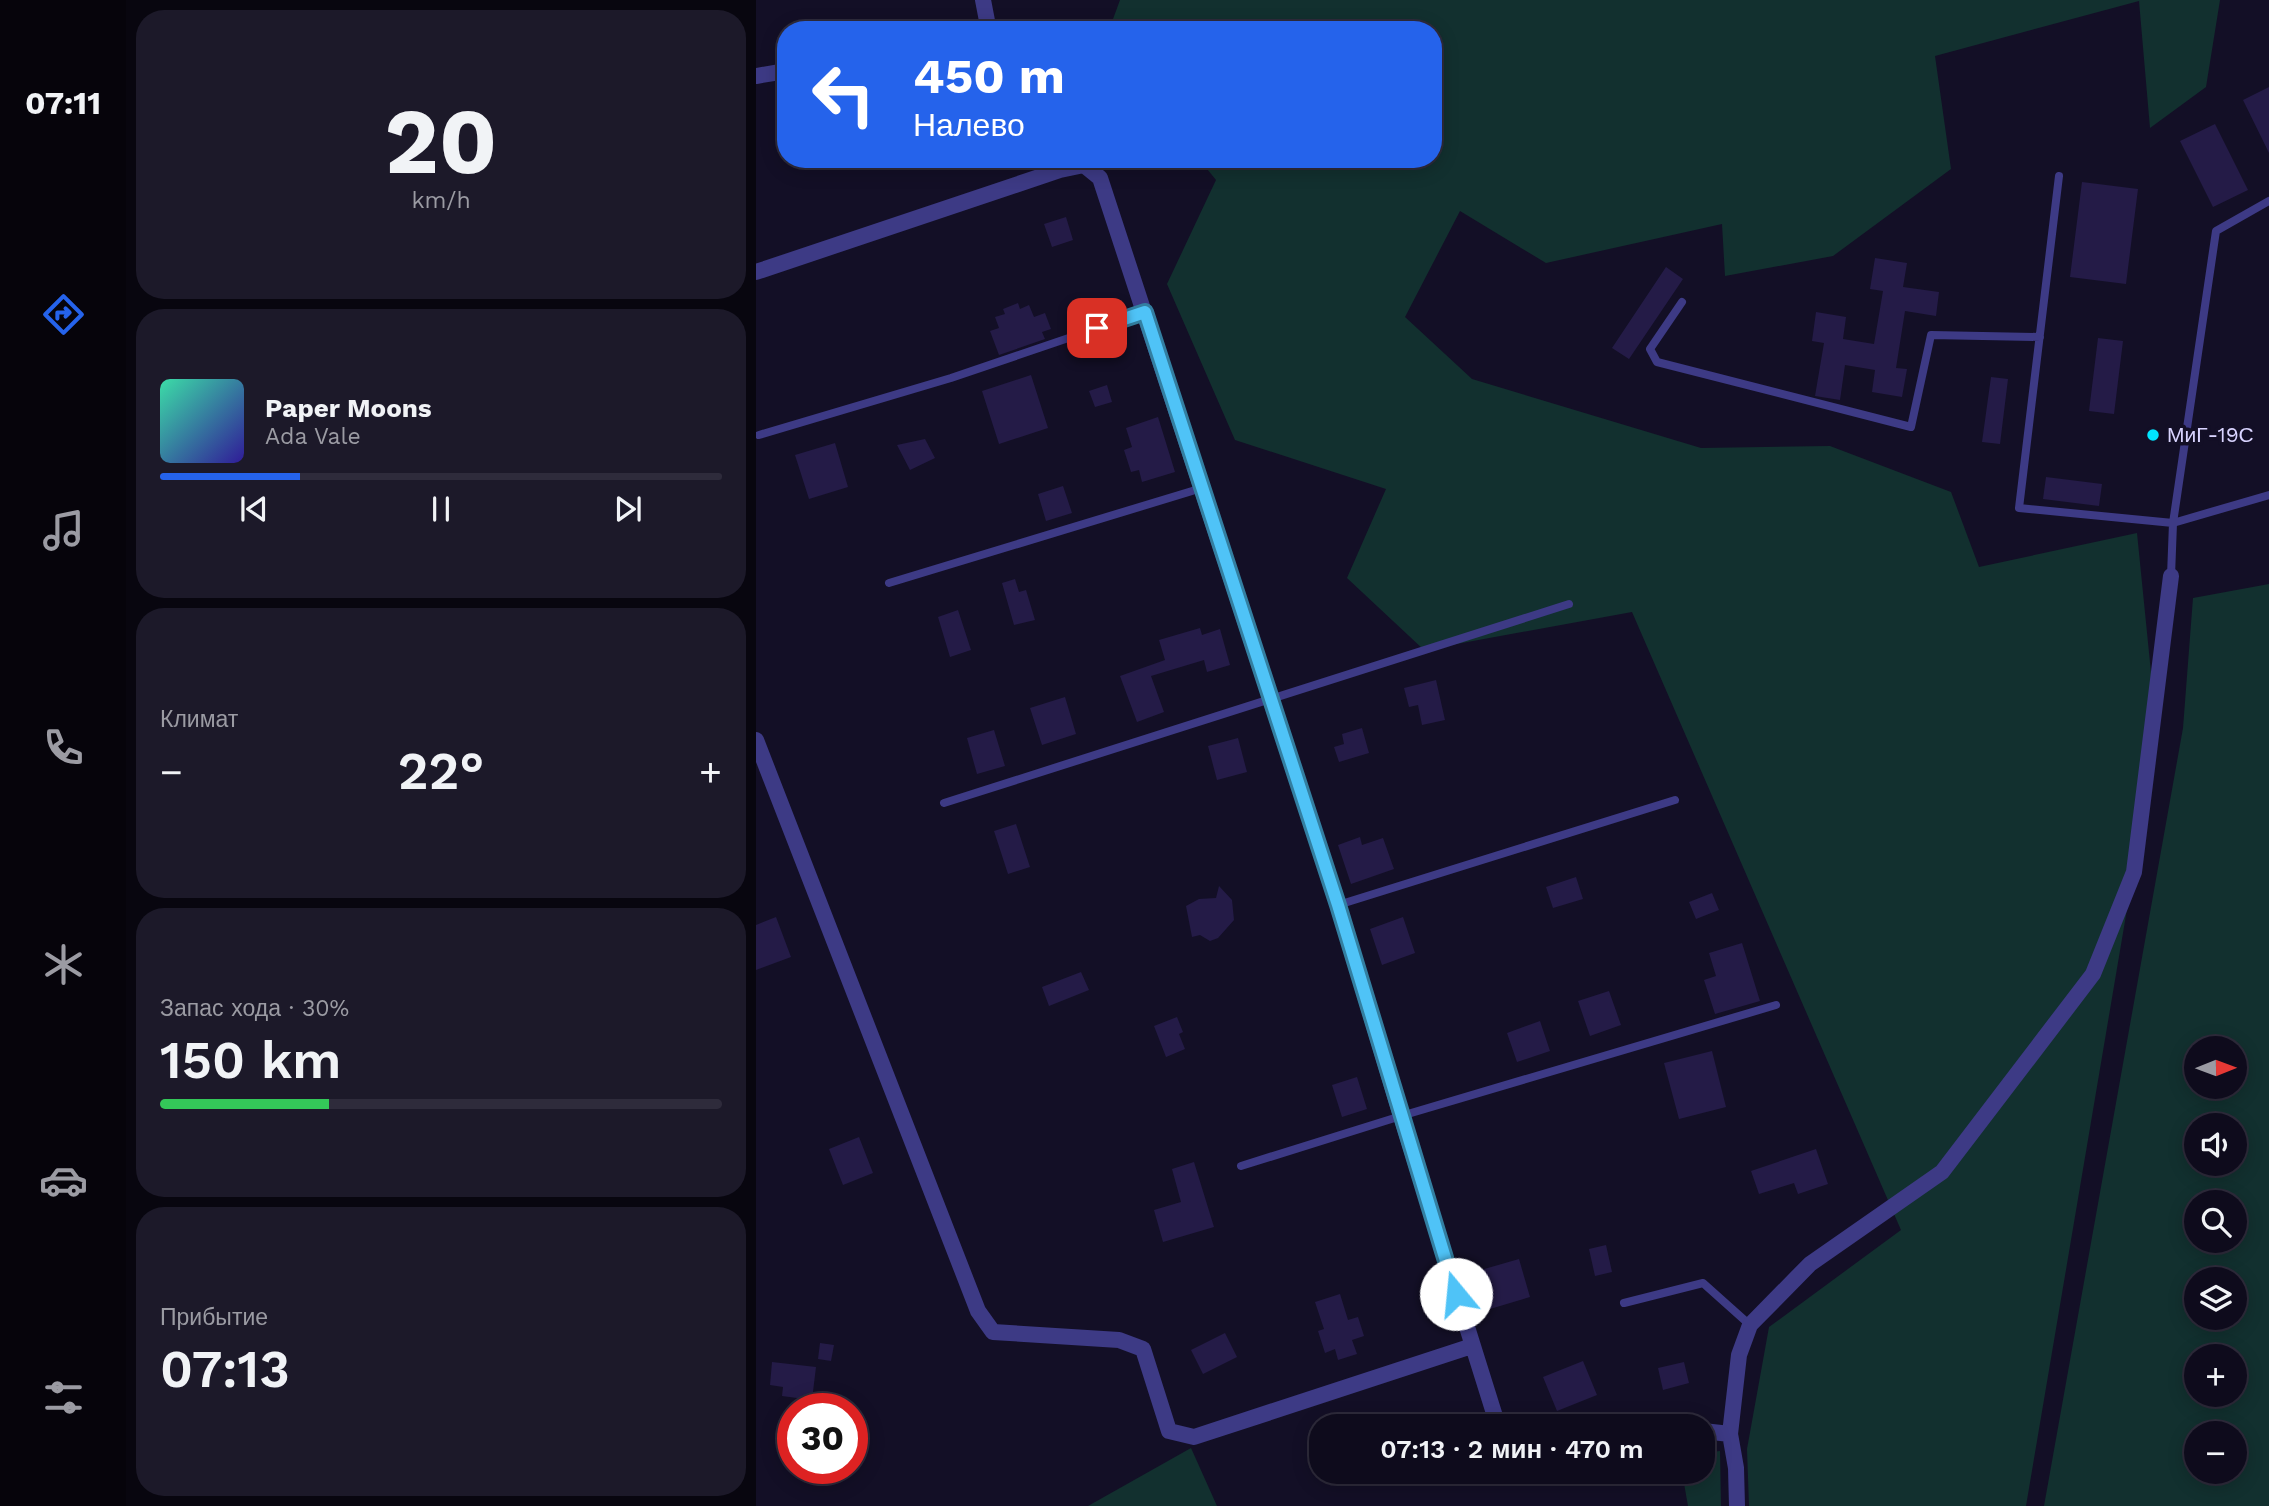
<!DOCTYPE html>
<html lang="ru">
<head>
<meta charset="utf-8">
<style>
  :root { --surface:#0e0b1c; --page:#1c1929; --text:#f1f3f6; --muted:#9b9ba3; --line:#2e2b3b; --accent:#2563eb }
  body { margin:0; font-family:"Work Sans",sans-serif; background:var(--page); color:var(--text); height:100vh; display:flex; flex-direction:column; font-size:26px; white-space:nowrap }
  * { box-sizing:border-box; margin:0 }
  p { font-size:23px; color:var(--muted) }
  .icon { flex:none; width:38px; height:38px; fill:none; stroke:currentColor; stroke-width:2; stroke-linecap:round; stroke-linejoin:round }
  .map { position:relative; flex:1; overflow:hidden }
  .sheet { display:flex; flex-direction:column; gap:10px; padding:10px; background:#08060f; width:630px }
  .sheet>* { flex:none }
  .hud { position:absolute; left:21px; top:21px; width:665px; height:147px; border-radius:28px; box-shadow:0 4px 18px #0003,0 0 0 2px var(--line); background:#2563eb; color:#fff; overflow:hidden }
  .needle { width:46px; rotate:89deg }
  .tools { position:absolute; left:1428px; top:1036px; display:grid; gap:14px }
  .tools a { display:grid; place-items:center; width:63px; height:63px; border-radius:50%; background:var(--surface); box-shadow:0 4px 18px #0003,0 0 0 2px var(--line); font-size:35px }
  .speed { position:absolute; left:21px; top:1393px; display:flex; gap:14px; font-size:35px; font-weight:700; text-align:center }
  .speed>* { display:grid; place-content:center; width:91px; height:91px; border-radius:50%; background:var(--surface); box-shadow:0 4px 18px #0003,0 0 0 2px var(--line); line-height:1 }
  .speed .limit { border:10px solid #d22; background:#fff; color:#111 }
  .pin { position:absolute; display:grid; place-items:center; width:60px; height:60px; color:#fff; margin:-30px; border-radius:14px; box-shadow:0 4px 10px #0006 }
  .me { position:absolute; width:77px; margin:-38px; rotate:343deg; stroke-linejoin:round; filter:drop-shadow(0 0 5px #0008) }
  .turn { display:flex; align-items:center; gap:24px; height:147px; padding:0 21px; font-size:32px }
  .turn .icon { width:91px; height:91px; stroke-width:2.5 }
  .turn b { display:block; font-size:49px; line-height:60px }
  .big { font-size:52px; font-weight:600; line-height:1.1 }
  .sheet .widget { flex:1; display:flex; flex-direction:column; justify-content:center; gap:10px; min-width:0; padding:0 24px; border-radius:28px; background:var(--page) }
  .sheet .dial { align-items:center; gap:0 }
  .dial b { font-size:91px; line-height:1 }
  .song { display:flex; align-items:center; gap:21px }
  .cover { width:84px; height:84px; border-radius:10px; background:linear-gradient(135deg,hsl(160 70% 55%),hsl(250 70% 35%)) }
  .played { height:7px; border-radius:4px; background:linear-gradient(90deg,var(--accent) 25%,var(--line) 25%) }
  .keys { display:flex; justify-content:space-around; direction:ltr }
  .heat { display:flex; justify-content:space-between; align-items:center; font-size:38px; direction:ltr }
  .charge { height:10px; border-radius:5px; background:linear-gradient(90deg,#34c759 30%,var(--line) 0) }
  .trip { position:absolute; left:553px; top:1414px; width:406px; height:70px; border-radius:28px; background:var(--surface); box-shadow:0 4px 18px #0003,0 0 0 2px var(--line); font-weight:600; line-height:70px; text-align:center }
  main { display:flex; flex:1; min-height:0 }
  .tab-bar { display:flex; flex-direction:column; width:126px; justify-content:space-around; align-items:center; background:#06040b; color:var(--muted) }
  .tab-bar .icon { width:49px; height:49px }
  .tab-bar .active { color:var(--accent) }
  .tab-bar b { font-size:32px; color:var(--text) }
  .map>svg:first-child { display:block }
</style>
</head>
<body>
<main>
<nav class="tab-bar">
<b>07:11</b>
<svg class="icon active" aria-label="directions" viewBox="0 0 24 24"><path d="M12 3l9 9-9 9-9-9zM9 14v-3h6M13 9l2 2-2 2"/></svg>
<svg class="icon" aria-label="music" viewBox="0 0 24 24"><path d="M9 18V5l10-2v13"/><circle cx="6" cy="18" r="3"/><circle cx="16" cy="16" r="3"/></svg>
<svg class="icon" aria-label="phone" viewBox="0 0 24 24"><path d="M5 4h4l2 5-3 2q2 4 5 5l2-3 5 2v4C11 20 4 13 5 4z"/></svg>
<svg class="icon" aria-label="climate" viewBox="0 0 24 24"><path d="M12 3v18M4 7l16 10M4 17L20 7"/></svg>
<svg class="icon" aria-label="car" viewBox="0 0 24 24"><path d="M5 17H2v-5l4-1 3-4h7l3 4 3 1v5h-3M9 17h6M6 11h13"/><circle cx="7" cy="17" r="2"/><circle cx="17" cy="17" r="2"/></svg>
<svg class="icon" aria-label="filters" viewBox="0 0 24 24"><path d="M4 7h16M4 17h16"/><circle cx="9" cy="7" r="2"/><circle cx="15" cy="17" r="2"/></svg>
</nav>
<section class="sheet">
<div class="widget dial"><b>20</b><p>km/h</p></div>
<div class="widget">
<div class="song"><i class="cover"></i><div><b>Paper Moons</b><p>Ada Vale</p></div></div>
<div class="played"></div>
<div class="keys"><svg class="icon" aria-label="previous" viewBox="0 0 24 24"><path d="M18 5L8 12l10 7zM5 5v14"/></svg><svg class="icon" aria-label="pause" viewBox="0 0 24 24"><path d="M8 5v14M16 5v14"/></svg><svg class="icon" aria-label="next" viewBox="0 0 24 24"><path d="M6 5l10 7-10 7zM19 5v14"/></svg></div>
</div>
<div class="widget"><p>Климат</p>
<div class="heat"><a>−</a><b class="big">22°</b><a>+</a></div>
</div>
<div class="widget"><p>Запас хода · 30%</p><b class="big">150 km</b><div class="charge"></div></div>
<div class="widget"><p>Прибытие</p><b class="big">07:13</b></div>
</section>
<div class="map">
<svg width="1513" height="1506" viewBox="0 0 1513 1506">
  <rect width="100%" height="100%" fill="#130f26"/>
  <path fill="#12302f" fill-rule="evenodd" d="M364,0H1464L1450,87L1394,128L1383,1L1179,56L1195,169L1077,256L969,276L966,224L790,263L704,211L649,317L716,379L945,448L1074,446L1195,492L1223,567L1381,533L1401,732L1270,1506H993L991,1449L1013,1327L1145,1230L876,612L668,650L591,578L630,489L479,440L411,284L460,180L443,159H677V30H353Z
    M1513,584V1506H1288L1427,728L1437,598ZM1440,1048H1479V1087H1440ZM1440,1125H1479V1164H1440ZM1440,1202H1479V1241H1440ZM1440,1279H1479V1318H1440ZM1440,1356H1479V1395H1440ZM1440,1433H1479V1472H1440Z
    M435,1448L461,1506H332Z
    M964,1451L965,1506H932L926,1472H947V1453Z"/>
  <path fill="#241b47" d="M1513,87V153L1487,100Z
    M1459,124L1492,190L1457,207L1424,141Z
    M1326,182L1382,189L1370,284L1314,277Z
    M310,217L317,240L296,247L288,224Z
    M1119,258L1151,263L1147,287L1183,292L1180,316L1149,311L1140,368L1151,369L1146,397L1116,392L1119,370L1089,365L1084,400L1059,396L1068,343L1056,341L1060,312L1090,317L1087,339L1118,344L1127,291L1114,289Z
    M910,267L927,279L873,359L856,348Z
    M262,303L264,309L273,305L278,317L289,313L295,329L286,332L289,339L243,355L234,331L243,328L239,317L249,314L247,309Z
    M1342,338L1367,341L1358,414L1333,411Z
    M275,375L292,428L243,444L226,391Z
    M1235,377L1252,379L1244,444L1226,442Z
    M351,385L356,402L339,407L333,391Z
    M402,417L419,472L386,482L383,470L375,472L368,450L376,447L370,428Z
    M169,439L179,458L154,470L141,445Z
    M79,443L92,487L53,499L39,455Z
    M1290,477L1346,484L1343,506L1287,499Z
    M307,486L316,513L290,521L282,494Z
    M259,579L263,592L270,590L279,620L258,625L246,583Z
    M202,610L215,650L194,657L182,617Z
    M444,628L446,635L464,629L474,665L451,672L448,660L395,676L408,712L381,722L364,676L409,660L403,640Z
    M680,680L689,720L666,725L662,705L653,707L648,688Z
    M309,697L320,734L286,745L274,708Z
    M606,728L613,753L583,762L578,747L588,744L586,734Z
    M238,730L249,766L221,774L211,738Z
    M482,738L491,772L461,780L452,746Z
    M260,824L274,867L252,874L238,831Z
    M604,837L606,845L627,838L638,869L595,884L582,845Z
    M820,877L827,899L797,908L790,887Z
    M463,886L476,900L478,920L462,938L454,941L444,935L436,937L430,906L443,899L460,898Z
    M956,893L963,910L940,919L933,902Z
    M20,917L35,957L0,970V925Z
    M647,917L659,953L626,965L614,929Z
    M986,943L1004,1001L959,1014L948,980L960,976L953,953Z
    M325,972L333,990L293,1006L286,987Z
    M853,991L865,1025L834,1036L822,1001Z
    M421,1017L427,1032L423,1034L429,1049L410,1057L398,1026Z
    M784,1021L794,1051L761,1062L751,1033Z
    M956,1051L970,1107L923,1119L908,1063Z
    M601,1077L611,1109L586,1117L576,1085Z
    M103,1137L117,1173L87,1185L73,1149Z
    M1060,1149L1072,1184L1042,1194L1038,1183L1003,1194L995,1171Z
    M438,1162L458,1227L407,1242L398,1210L425,1202L416,1169Z
    M850,1245L856,1272L839,1276L833,1249Z
    M763,1259L774,1297L734,1309L731,1298L719,1301L711,1274Z
    M584,1294L592,1320L602,1317L608,1336L596,1340L601,1354L582,1360L579,1349L569,1353L562,1331L568,1329L559,1302Z
    M469,1333L481,1357L447,1374L435,1350Z
    M64,1343L78,1345L75,1361L62,1359Z
    M827,1361L841,1395L801,1411L787,1377Z
    M16,1362L60,1367L56,1400L26,1396L27,1387L14,1385Z
    M928,1362L933,1383L907,1390L902,1368Z"/>
  <g fill="none" stroke-linecap="round" stroke-linejoin="round">
    <path stroke="#3d3a85" stroke-width="8" d="M1303,176L1263,508L1417,523L1415,576
      M1513,201L1460,231L1417,523L1513,495
      M926,302L894,349L901,362L1155,427L1175,335L1284,337
      M3,435L195,378L389,312
      M133,583L446,488
      M188,803L813,604
      M582,905L919,800
      M485,1166L645,1116L1020,1005
      M868,1303L947,1283L994,1325"/>
    <path stroke="#3d3a85" stroke-width="16" d="M227,0L232,26L230,30
      M0,76L30,71
      M277,159L288,166L304,169
      M0,272L304,170L328,165L344,178L582,905L645,1116L742,1426
      M0,740L222,1311L237,1332L363,1340L387,1349L413,1431L438,1437L716,1346
      M947,1431L974,1434
      M776,1472L796,1477L812,1472
      M981,1506L980,1468L974,1434L983,1355L994,1325L1054,1264L1186,1172L1337,974L1378,872L1415,576"/>
  </g>
  <g fill="none" stroke-linecap="round" stroke-linejoin="round">
    <defs>
      <path id="route" d="M341,328L389,312L582,905L700,1294"/>
    </defs>
    <use href="#route" stroke="#337fa1" stroke-width="18"/>
    <use href="#route" stroke="#4fc3f7" stroke-width="12"/>
  </g>
  <circle fill="#00e5ff" stroke="#130f26" stroke-width="2.5" cx="1397" cy="435" r="7"/>
  <g text-anchor="middle" stroke-width="7" stroke-linejoin="round" paint-order="stroke">
    <g font-size="21" fill="#d9d4ff" stroke="#130f26" text-anchor="start">
      <text x="1411" y="442">МиГ-19С</text>
    </g>
  </g>
</svg>
<div class="tools">
<a><svg class="needle" viewBox="-14 -14 28 28"><path d="M0-13l5 13h-10z" fill="#e53935"/><path d="M0 13l5-13h-10z" fill="#9b9ba3"/></svg></a>
<a><svg class="icon" aria-label="sound" viewBox="0 0 24 24"><path d="M4 9h4l5-4v14l-5-4H4zM17 9q2 3 0 6"/></svg></a>
<a><svg class="icon" aria-label="search" viewBox="0 0 24 24"><circle cx="10" cy="10" r="6"/><path d="M15 15l6 6"/></svg></a>
<a><svg class="icon" aria-label="layers" viewBox="0 0 24 24"><path d="M12 4l9 5-9 5-9-5zM3 14l9 5 9-5"/></svg></a>
<a>+</a>
<a>−</a>
</div>
<div class="speed"><div class="limit">30</div></div>
<div class="pin" style="left:341px;top:328px;background:#d93025"><svg class="icon" aria-label="arrive" viewBox="0 0 24 24"><path d="M6 21V4h12l-3 4 3 4H6"/></svg></div>
<svg class="me" style="left:700px;top:1294px" viewBox="-20 -20 40 40"><circle r="19" fill="#fff"/><path d="M0-13L10 11 0 6-10 11z" fill="#4fc3f7"/></svg>
<div class="trip">07:13 · 2 мин · 470 m</div>
<div class="hud">
<div class="turn"><svg class="icon" aria-label="left" viewBox="0 0 24 24"><path d="M17 20v-9H6M10 6l-5 5 5 5"/></svg><div><b>450 m</b>Налево</div></div>
</div>
</div>
</main>
</body>
</html>
